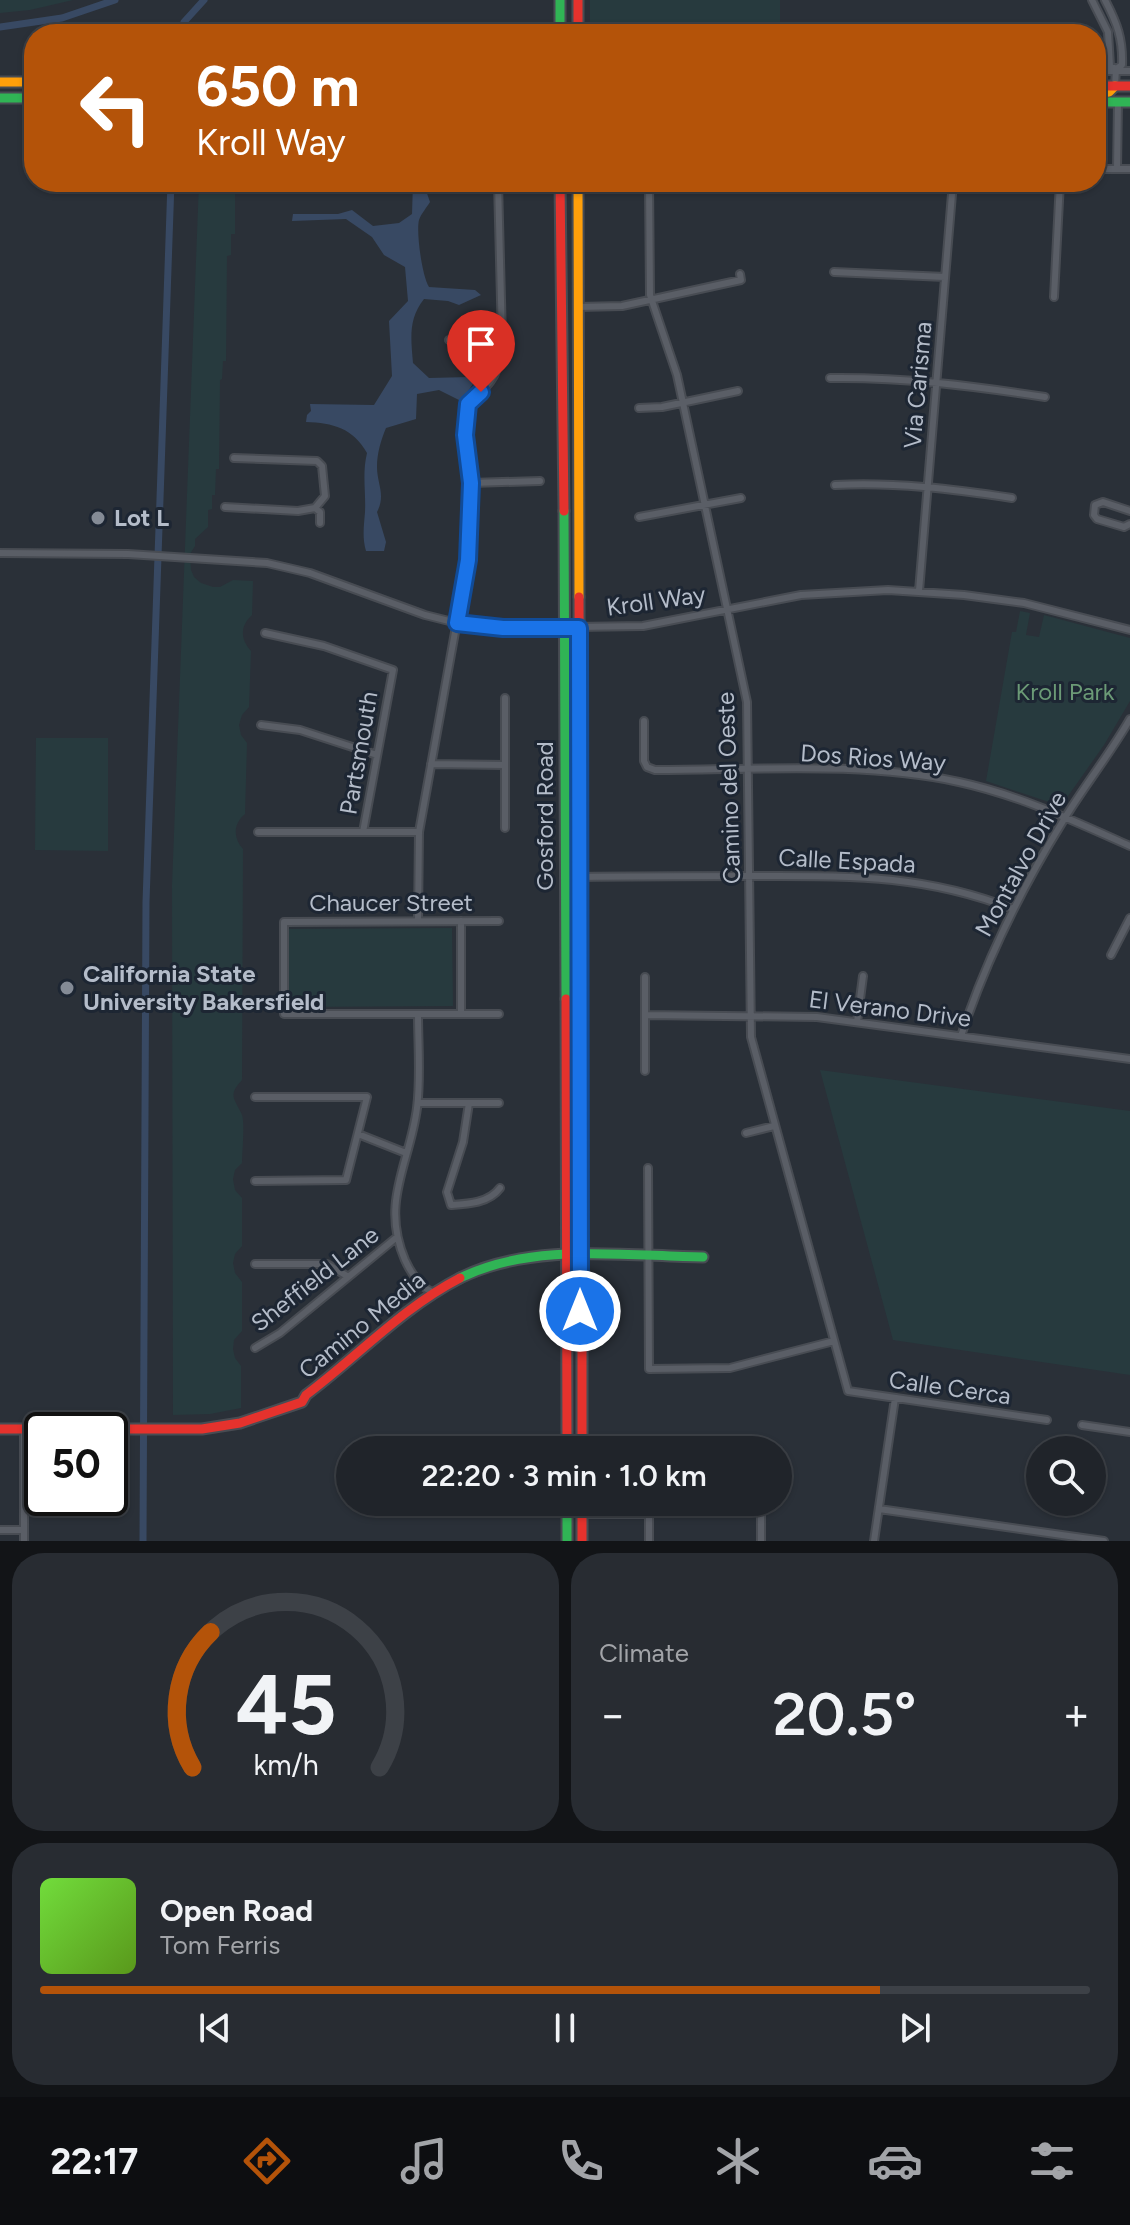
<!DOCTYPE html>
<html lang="en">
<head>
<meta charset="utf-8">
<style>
  :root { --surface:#20242a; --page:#282c32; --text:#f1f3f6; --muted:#a2a4a8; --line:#3d4147; --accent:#b45309 }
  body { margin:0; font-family:Figtree,sans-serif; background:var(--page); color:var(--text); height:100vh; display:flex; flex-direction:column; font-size:30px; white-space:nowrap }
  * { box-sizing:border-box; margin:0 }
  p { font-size:26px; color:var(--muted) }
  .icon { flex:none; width:44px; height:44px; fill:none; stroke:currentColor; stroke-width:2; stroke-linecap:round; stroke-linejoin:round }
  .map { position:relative; height:1541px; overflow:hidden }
  .sheet { display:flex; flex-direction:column; gap:12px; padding:12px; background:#121417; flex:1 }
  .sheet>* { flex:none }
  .banner { position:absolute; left:24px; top:24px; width:1082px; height:168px; border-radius:32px; box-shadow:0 2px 6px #0004,0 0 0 2px var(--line); background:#b45309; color:#fff; overflow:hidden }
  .buttons { position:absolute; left:1026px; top:1436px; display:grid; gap:16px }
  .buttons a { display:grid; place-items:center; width:80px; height:80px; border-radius:50%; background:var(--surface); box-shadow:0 2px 6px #0004,0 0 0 2px var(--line); font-size:40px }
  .speed { position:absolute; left:24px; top:1412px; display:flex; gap:16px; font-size:40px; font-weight:700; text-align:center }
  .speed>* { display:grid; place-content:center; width:104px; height:104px; border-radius:50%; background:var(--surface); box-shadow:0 2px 6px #0004,0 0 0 2px var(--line); line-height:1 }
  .speed .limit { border:4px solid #111; border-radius:12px; background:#fff; color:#111 }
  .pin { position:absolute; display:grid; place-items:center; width:68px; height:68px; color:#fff; margin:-82px -34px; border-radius:50% 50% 50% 0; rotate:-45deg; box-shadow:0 0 8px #0007 }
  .pin .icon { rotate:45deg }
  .me { position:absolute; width:88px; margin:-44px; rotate:0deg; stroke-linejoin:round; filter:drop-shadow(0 0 6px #0008) }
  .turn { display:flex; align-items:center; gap:28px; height:168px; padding:0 40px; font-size:36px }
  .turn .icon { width:104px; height:104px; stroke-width:2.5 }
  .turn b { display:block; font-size:56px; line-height:68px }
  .big { font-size:60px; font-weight:600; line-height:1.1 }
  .sheet .tile { flex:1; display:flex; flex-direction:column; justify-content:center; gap:12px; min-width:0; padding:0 28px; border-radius:32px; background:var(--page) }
  .sheet .dial { align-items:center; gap:0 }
  .dial svg { height:208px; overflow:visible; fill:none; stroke:var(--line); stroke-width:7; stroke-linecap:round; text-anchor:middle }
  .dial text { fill:var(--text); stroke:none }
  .song { display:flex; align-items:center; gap:24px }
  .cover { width:96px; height:96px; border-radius:12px; background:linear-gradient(135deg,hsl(100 70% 55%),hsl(90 70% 35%)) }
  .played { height:8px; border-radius:4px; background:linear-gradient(90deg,var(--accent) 80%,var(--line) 80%) }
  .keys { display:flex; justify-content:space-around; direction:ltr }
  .heat { display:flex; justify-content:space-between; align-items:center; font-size:44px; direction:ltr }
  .sheet .tiles { flex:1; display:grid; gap:12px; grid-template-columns:1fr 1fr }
  .tile:last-child { grid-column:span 2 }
  .trip { position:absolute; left:336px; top:1436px; width:456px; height:80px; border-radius:40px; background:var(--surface); box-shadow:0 2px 6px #0004,0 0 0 2px var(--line); font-weight:600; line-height:80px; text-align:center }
  .dock { display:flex; height:128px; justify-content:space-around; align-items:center; background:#0d0e11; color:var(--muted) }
  .dock .icon { width:56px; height:56px }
  .dock .current { color:var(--accent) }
  .dock b { font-size:36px; color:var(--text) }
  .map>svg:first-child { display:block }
</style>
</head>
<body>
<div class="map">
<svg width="1130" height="1541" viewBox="0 0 1130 1541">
  <rect width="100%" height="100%" fill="#2a3038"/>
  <path fill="#273a3e" d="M0,0H73L30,10L0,13Z
    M590,0H780V34H590Z
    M199,182H235V234H231V255L227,256L226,361H223L222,379L220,380L219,469H216L215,495H212V509L208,510V527L195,539V546L190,554L191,570L194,577L201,583L213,587H220L233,580L253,581L252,615C240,626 240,639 251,651L249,707L242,715L239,725L241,735L247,743L245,814C233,824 233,838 243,849L242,1080C227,1096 235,1099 242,1115C245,1124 242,1152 242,1163L235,1170L233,1179L235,1190L242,1198V1246L235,1254L233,1263L235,1273L242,1282V1331L234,1340L233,1349L235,1358L241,1366V1408L210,1414L173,1415L172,886Z
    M1020,611L1030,613L1026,635L1039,637L1044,615L1130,638V701L1104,745L1061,806L986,781L1012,632H1016Z
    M36,738H108V851L35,850Z
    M452,928L453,1006L289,1007L288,929Z
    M820,1070L1130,1111V1375L893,1340Z"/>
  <path fill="#384963" d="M413,182H423L430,202C427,207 421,214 419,220C416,232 422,276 429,287L475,290L481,295L459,305L448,301L424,299C408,319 411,339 413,363L429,378L470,377L473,384L461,401L439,390L417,394L416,419L386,428C381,440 377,453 377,467C377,484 386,495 377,512L386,542L384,551H366C362,538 364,525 365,512C366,491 362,474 367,453C353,428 333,423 306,422L307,415L311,411L310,404L374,405L392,376L389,321L408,301L405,267L384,255L372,237L346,219L292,221L293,214H338L352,210L373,226L399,223L412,214Z"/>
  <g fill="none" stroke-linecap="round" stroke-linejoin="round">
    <path stroke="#384963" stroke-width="7" d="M0,27L62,18L115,0
      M180,34L184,22L204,0
      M143,1541L146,902L171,182"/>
    <defs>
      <path id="street" d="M1092,0L1108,32L1110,66L1116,69L1115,86
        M1105,0C1117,23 1123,39 1122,65L1116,69
        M1096,71H1130
        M1096,169H1130
        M1117,169L1118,102
        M649,182L650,295L677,375L747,702L751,1037L848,1391L1047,1420
        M834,272L945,277
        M1054,297L1060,182
        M578,307L622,306L741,280L740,274
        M449,340L502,339
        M830,378C903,377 973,386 1045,397
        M639,408L662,407L738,391
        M471,483L540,481
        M835,485C895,482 953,489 1012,498
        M225,507L298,511L315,508L325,496L322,466L317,461L234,458
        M315,508L320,512V523
        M1130,511L1103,502L1095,505L1094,515L1097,519L1124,527L1130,524
        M639,517L741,498
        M0,553L128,554L267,563L310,573L425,615L457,623L503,628L643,626L801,595L888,590L964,595L1024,603L1130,630
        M919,591L953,182
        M265,633L324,646L393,670L363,832
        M505,698V828
        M644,721V761L647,767L655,770C754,770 862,761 959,782C1019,795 1074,821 1130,846
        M261,725L300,730L377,755
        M431,764L505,765
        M258,832H419
        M579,877C638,876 697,876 756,876C850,876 923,874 1013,909
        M418,921L419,832L468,560L471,483L465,435L468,404C495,379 498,377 502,339L498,182
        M461,921V1014
        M499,921L284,922V1014H499
        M1111,955L1130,918
        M645,977V1071
        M418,1014C418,1045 421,1077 417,1108C410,1163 380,1202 405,1260C411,1273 419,1286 432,1292
        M645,1015L817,1017L1130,1059
        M857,1022L863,976
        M961,1036C986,960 1021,889 1063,821C1084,786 1110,754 1130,719
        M418,1103H499
        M469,1103L463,1142L447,1192L451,1205C468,1204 489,1203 500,1188
        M746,1133L774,1126
        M358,1134L406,1153
        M648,1168L649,1369L730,1368L834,1341
        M255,1181L346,1180L367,1097H255
        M255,1264H327L347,1276
        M255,1348L280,1333L397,1237
        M1082,1425L1130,1432
        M649,1502V1541
        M761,1502V1541
        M582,1503H649
        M879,1509L1104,1541
        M582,1514H649
        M0,1530H24
        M24,1541V1429
        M874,1541L895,1398"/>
      <path id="fast" d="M560,0V34
        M0,98H34
        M1096,102H1130
        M564,511L566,999
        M580,935L582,1300
        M460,1278C533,1242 625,1256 703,1257
        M567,1502V1541"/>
      <path id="slow" d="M0,82H34
        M1096,94L1109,92L1115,86
        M578,182L579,597"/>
      <path id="jam" d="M578,0V34
        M1096,86H1130
        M560,182L564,511
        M579,597L580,935
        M566,999L567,1450
        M582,1300V1450
        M0,1429H202L240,1423L302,1402L306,1395C358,1356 402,1308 460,1278
        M582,1502V1541"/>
    </defs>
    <use href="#street" stroke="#484c53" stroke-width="10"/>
    <use href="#fast" stroke="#484c53" stroke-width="13"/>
    <use href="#slow" stroke="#484c53" stroke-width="13"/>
    <use href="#jam" stroke="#484c53" stroke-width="13"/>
    <use href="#street" stroke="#5a5e66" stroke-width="6"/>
    <use href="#fast" stroke="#30b455" stroke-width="9"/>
    <use href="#slow" stroke="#ff9f0a" stroke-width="9"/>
    <use href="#jam" stroke="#e5322d" stroke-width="9"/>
  </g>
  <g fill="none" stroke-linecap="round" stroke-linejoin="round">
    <defs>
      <path id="route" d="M481,392L468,404L465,435L471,483L468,560L457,623L503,628H579L580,1311"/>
    </defs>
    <use href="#route" stroke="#114b97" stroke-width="20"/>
    <use href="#route" stroke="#1a73e8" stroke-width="14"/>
  </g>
  <g fill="#848b96" stroke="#1d2633" stroke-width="3">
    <circle cx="98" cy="518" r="8"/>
    <circle cx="67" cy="988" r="8"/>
  </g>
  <g text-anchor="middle" stroke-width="6" stroke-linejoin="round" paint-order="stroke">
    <g font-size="24" fill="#b4bcc9" stroke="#1d2633">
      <text transform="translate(918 385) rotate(-85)" y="8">Via Carisma</text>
      <text transform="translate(656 601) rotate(-8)" y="8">Kroll Way</text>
      <text transform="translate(359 753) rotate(-80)" y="8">Partsmouth</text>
      <text transform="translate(873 758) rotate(4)" y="8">Dos Rios Way</text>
      <text transform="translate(729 788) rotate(-92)" y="8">Camino del Oeste</text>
      <text transform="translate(545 816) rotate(-90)" y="8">Gosford Road</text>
      <text transform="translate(847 861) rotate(3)" y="8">Calle Espada</text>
      <text transform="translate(1021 864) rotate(-61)" y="8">Montalvo Drive</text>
      <text x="391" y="911">Chaucer Street</text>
      <text transform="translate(890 1009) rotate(7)" y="8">El Verano Drive</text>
      <text transform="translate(315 1279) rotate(-38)" y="8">Sheffield Lane</text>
      <text transform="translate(362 1325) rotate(-39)" y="8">Camino Media</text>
      <text transform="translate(950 1388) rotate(8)" y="8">Calle Cerca</text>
    </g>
    <g font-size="24" font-weight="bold" fill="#b4bcc9" stroke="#1d2633" text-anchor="start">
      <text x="114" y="526">Lot L</text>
      <text x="83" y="982">California State<tspan x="83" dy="28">University Bakersfield</tspan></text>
    </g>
    <g font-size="24" fill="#6b9a76" stroke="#1d2633">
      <text x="1065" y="700">Kroll Park</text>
    </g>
  </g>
</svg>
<div class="buttons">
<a><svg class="icon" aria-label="search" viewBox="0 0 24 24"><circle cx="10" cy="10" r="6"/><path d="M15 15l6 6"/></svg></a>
</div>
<div class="speed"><div class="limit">50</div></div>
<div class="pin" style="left:481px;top:392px;background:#d93025"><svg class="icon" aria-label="arrive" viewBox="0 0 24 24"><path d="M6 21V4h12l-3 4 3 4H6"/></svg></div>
<svg class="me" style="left:580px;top:1311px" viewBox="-20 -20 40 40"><circle r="17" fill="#1a73e8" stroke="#fff" stroke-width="3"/><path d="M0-11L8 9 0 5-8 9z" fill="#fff"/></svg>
<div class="trip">22:20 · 3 min · 1.0 km</div>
<div class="banner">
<div class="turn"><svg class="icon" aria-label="left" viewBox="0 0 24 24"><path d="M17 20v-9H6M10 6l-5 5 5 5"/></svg><div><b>650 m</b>Kroll Way</div></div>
</div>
</div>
<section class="sheet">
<div class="tiles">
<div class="tile dial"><svg viewBox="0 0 100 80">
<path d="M14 69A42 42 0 1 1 86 69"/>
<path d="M14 69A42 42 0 0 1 21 17" stroke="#b45309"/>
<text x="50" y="56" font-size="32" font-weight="700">45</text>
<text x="50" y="72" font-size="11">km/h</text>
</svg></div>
<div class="tile"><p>Climate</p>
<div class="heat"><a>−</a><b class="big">20.5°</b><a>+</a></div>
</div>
<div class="tile">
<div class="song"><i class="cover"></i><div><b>Open Road</b><p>Tom Ferris</p></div></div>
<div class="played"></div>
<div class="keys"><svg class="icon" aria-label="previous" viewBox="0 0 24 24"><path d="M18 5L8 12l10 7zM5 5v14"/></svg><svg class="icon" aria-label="pause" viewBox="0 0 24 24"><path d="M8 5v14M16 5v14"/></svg><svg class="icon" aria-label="next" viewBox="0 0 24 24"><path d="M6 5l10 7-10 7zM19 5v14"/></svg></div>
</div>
</div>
</section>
<nav class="dock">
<b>22:17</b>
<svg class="icon current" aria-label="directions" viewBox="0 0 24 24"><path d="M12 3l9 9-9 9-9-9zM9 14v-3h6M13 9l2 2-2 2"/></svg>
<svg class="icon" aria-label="music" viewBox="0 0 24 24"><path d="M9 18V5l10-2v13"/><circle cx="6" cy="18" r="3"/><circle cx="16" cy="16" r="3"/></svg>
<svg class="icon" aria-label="phone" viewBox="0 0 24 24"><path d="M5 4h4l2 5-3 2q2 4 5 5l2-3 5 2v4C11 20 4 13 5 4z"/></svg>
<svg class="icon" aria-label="climate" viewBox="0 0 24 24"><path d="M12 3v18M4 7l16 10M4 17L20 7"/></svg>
<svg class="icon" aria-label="car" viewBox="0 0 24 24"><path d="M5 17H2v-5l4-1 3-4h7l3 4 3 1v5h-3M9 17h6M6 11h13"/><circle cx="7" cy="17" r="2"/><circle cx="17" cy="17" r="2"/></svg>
<svg class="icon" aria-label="filters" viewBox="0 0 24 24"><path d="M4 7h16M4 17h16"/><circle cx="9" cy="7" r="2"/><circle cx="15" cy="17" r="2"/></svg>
</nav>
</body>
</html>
